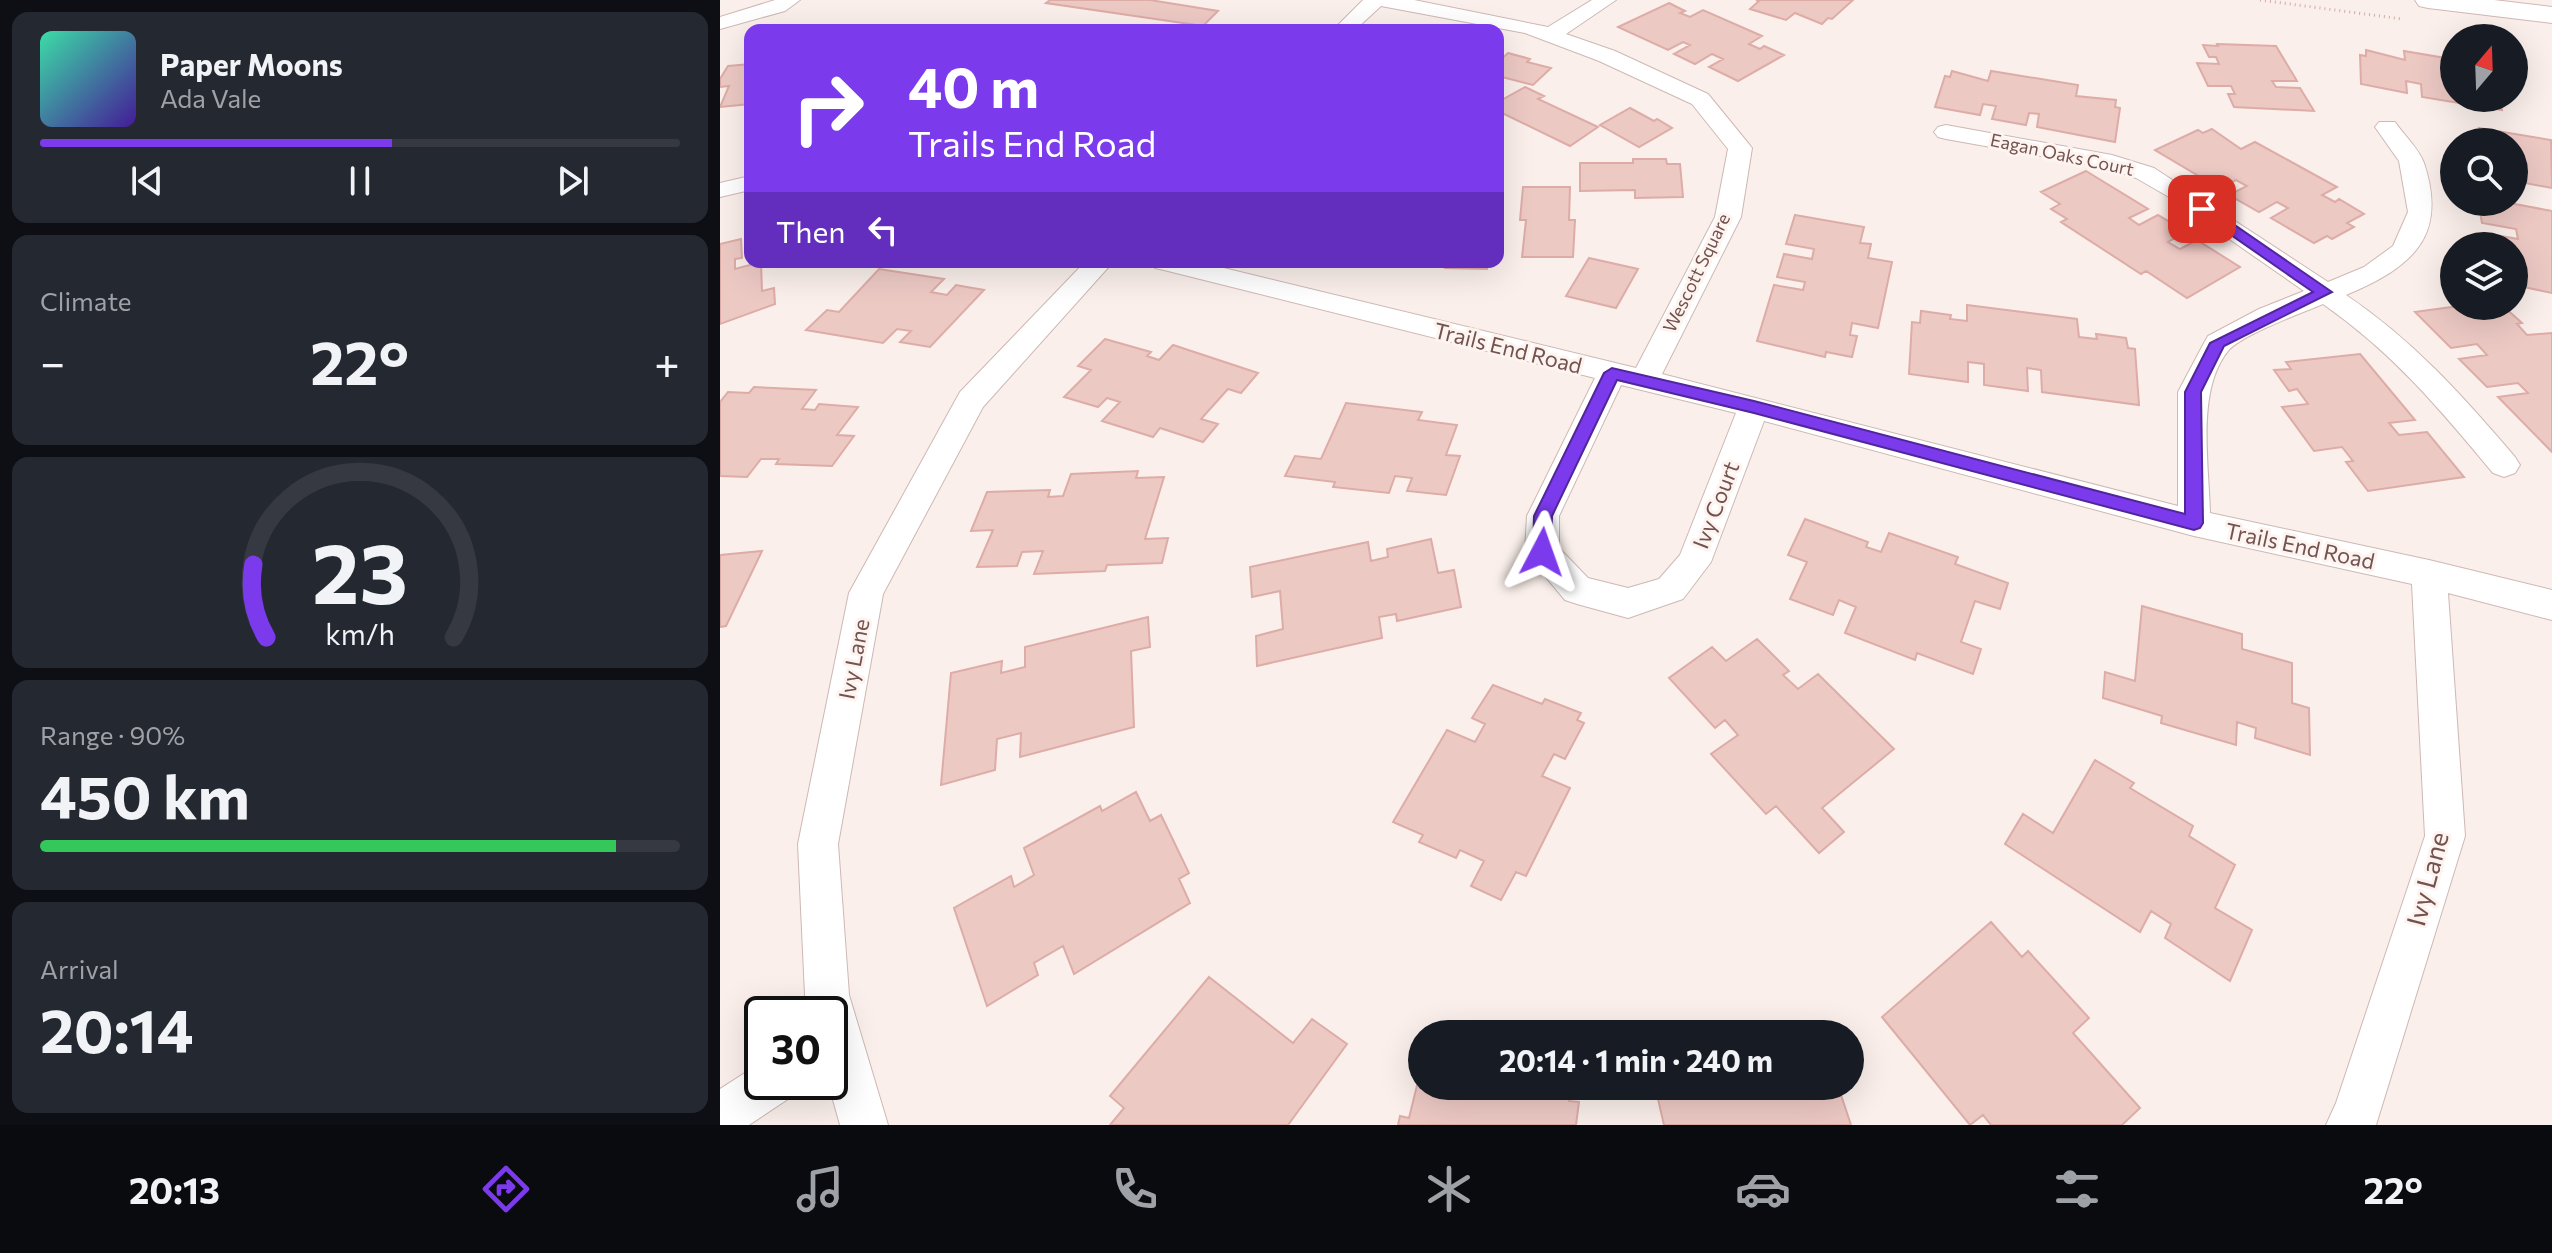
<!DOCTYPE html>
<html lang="en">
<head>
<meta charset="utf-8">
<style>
  :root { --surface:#171b24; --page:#242831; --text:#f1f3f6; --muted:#9ea1a6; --line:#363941; --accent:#7c3aed }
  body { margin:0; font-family:Commissioner,sans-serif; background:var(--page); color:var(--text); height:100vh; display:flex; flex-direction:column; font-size:30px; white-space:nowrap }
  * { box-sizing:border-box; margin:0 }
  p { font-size:26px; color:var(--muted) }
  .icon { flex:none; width:44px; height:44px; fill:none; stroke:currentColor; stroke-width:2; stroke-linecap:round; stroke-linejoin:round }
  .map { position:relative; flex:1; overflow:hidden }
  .panel { display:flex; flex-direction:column; gap:12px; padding:12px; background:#0d0f14; width:720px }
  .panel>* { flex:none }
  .top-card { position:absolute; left:24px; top:24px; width:760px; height:244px; border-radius:16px; box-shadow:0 8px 32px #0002; background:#7c3aed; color:#fff; overflow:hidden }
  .needle { width:52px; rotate:19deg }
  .controls { position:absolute; left:1720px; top:24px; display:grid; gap:16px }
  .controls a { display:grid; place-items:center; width:88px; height:88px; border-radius:50%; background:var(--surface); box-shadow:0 8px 32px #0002; font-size:40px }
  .speed { position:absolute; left:24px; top:996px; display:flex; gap:16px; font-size:40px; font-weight:700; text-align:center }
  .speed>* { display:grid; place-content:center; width:104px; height:104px; border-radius:50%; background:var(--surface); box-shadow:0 8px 32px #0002; line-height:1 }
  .speed .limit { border:4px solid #111; border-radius:12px; background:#fff; color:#111 }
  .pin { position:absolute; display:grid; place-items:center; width:68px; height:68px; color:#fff; margin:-34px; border-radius:16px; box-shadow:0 4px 12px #0006 }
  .me { position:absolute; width:88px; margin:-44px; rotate:4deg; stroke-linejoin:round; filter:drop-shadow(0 0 6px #0008) }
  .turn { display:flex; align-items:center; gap:28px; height:168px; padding:0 32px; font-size:36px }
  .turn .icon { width:104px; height:104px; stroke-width:2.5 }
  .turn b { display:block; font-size:56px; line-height:68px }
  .then { display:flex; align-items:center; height:76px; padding:0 32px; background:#0003; gap:16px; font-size:30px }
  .big { font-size:60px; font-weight:700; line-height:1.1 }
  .panel .tile { flex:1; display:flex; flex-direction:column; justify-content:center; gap:12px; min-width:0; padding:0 28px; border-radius:16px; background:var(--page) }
  .panel .dial { align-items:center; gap:0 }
  .dial svg { height:208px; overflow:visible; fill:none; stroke:var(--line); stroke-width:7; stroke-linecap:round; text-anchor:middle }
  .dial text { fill:var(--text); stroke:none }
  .song { display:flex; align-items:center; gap:24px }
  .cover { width:96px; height:96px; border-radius:12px; background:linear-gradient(135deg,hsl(160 70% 55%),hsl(260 70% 35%)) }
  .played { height:8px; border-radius:4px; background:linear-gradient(90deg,var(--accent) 55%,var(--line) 55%) }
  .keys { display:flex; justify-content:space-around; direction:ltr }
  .heat { display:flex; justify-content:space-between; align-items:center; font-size:44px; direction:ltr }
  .charge { height:12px; border-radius:6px; background:linear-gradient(90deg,#34c759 90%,var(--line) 0) }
  .trip { position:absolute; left:688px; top:1020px; width:456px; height:80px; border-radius:40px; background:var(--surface); box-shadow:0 8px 32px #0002; font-weight:700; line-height:80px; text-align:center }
  .tab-bar { display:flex; height:128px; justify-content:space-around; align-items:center; background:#090b0e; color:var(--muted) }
  .tab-bar .icon { width:56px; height:56px }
  .tab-bar .on { color:var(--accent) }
  .tab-bar b { font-size:36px; color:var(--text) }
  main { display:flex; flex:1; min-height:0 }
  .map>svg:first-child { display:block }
</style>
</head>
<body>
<main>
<section class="panel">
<div class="tile">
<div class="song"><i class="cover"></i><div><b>Paper Moons</b><p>Ada Vale</p></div></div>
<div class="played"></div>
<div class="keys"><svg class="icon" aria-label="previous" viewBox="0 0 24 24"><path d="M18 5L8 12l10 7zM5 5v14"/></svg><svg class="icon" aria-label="pause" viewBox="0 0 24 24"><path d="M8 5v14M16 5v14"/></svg><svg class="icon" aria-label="next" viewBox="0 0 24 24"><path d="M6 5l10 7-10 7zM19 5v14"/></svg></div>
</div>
<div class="tile"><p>Climate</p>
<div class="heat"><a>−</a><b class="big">22°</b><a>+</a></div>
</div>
<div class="tile dial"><svg viewBox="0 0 100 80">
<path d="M14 69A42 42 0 1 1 86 69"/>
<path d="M14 69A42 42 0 0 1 9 41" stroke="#7c3aed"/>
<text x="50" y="56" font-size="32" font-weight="700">23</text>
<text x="50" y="72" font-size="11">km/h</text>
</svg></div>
<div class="tile"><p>Range · 90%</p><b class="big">450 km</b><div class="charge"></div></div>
<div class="tile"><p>Arrival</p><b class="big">20:14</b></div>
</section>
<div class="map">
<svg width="1832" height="1125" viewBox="0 0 1832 1125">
  <rect width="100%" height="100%" fill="#faefea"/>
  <path fill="#edc9c4" stroke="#deaca7" stroke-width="2" d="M330,0H430L498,11L483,26L326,3Z
    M1036,0H1133L1112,19L1108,18L1102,24L1075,13L1066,20L1030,9L1039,1Z
    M949,3L965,11L960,13L970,17L983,10L1042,36L1029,44L1040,49L1044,46L1064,55L1018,81L989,67L1003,59L992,54L975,64L954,54L970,45L963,42L948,50L898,27Z
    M1497,44L1556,46L1577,81H1552L1556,87L1580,88L1594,111L1514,107L1508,94H1515L1511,86H1488L1477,63L1499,64L1496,57H1489L1483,45L1498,46Z
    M1646,50L1685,60L1684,51L1731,59L1734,69V98H1780L1782,110L1702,97L1701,84L1686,81L1687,93L1641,84L1640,55L1646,56Z
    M788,53L810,59L807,62L831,68L813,85L778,76V62Z
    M30,64V104L0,107L9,86L0,87V79L8,66Z
    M1232,71L1268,81L1271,71L1358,85L1356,96L1396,100L1395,107L1400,108L1395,142L1317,127L1319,114L1309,113L1306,125L1272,119L1276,106L1263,104L1260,115L1215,107L1225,76L1230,77Z
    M805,87L824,96L818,99L878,127L850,146L778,111V102Z
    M910,108L934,121L937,119L952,128L919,147L880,125Z
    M1759,128L1831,140L1832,188L1794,181V142H1763Z
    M1492,129L1521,149L1535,142L1617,187L1602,195L1615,202L1619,199L1644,214L1627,223L1634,227L1612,239L1607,236L1594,243L1551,218L1568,208L1557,202L1539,212L1509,195L1527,186L1516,180L1499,188L1435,150L1478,130L1483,133Z
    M913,159H946L947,164H960L963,197L915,198V190L860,191V163H913Z
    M1366,171L1428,209L1409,218L1419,225L1438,215L1466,232L1448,242L1460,249L1477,240L1520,267L1467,298L1426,271L1421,274L1341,222L1347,219L1331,209L1340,204L1321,192Z
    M803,187H850L849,220H855L853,257H802L806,220H800Z
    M1758,202H1784L1832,211V293L1794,285V246H1767L1764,233L1798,239L1796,229L1762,223Z
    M1075,215L1144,227L1140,243L1151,244L1148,258L1172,262L1158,328L1132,323L1130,335L1137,336L1132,357L1106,352L1105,357L1037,341L1054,285L1083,290L1085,282L1057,277L1064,254L1092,259L1094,249L1066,244Z
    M21,239L22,258L15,259V269L41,262L42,291L54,288L55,304L0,324V244Z
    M869,258L918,269L896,308L846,296Z
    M769,262L767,269L725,268L726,264L692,263Z
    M159,269L224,279L211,292L227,295L236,285L264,290L210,347L180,342L191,331L177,329L163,343L86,330L107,310L119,312Z
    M1247,305L1357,319L1359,337L1377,339L1376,334L1406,338L1408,348L1415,349L1419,405L1322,392L1321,370L1307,368L1308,391L1264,385V364L1248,362V382L1189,374L1192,322L1200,323L1201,311L1231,315L1230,319L1247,321Z
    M1739,306H1783L1802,323L1797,324L1807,335L1832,333V452L1778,397L1808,393L1798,383L1767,387L1739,359L1767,355L1757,344L1731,348L1695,312Z
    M385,339L431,352L427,356L439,360L453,345L538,373L521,393L508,389L481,419L498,424L483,442L440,428L433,437L382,421L400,402L387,398L378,407L344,397L371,370L358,366Z
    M1640,354L1695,420L1669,423L1679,435L1707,432L1744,477L1648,491L1626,462L1633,461L1622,447L1594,451L1562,407L1588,404L1577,389L1569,391L1554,370L1571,369L1566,362Z
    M34,387L96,390L82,409L95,410L99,404L138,407L117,435L134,436L112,466L56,464L59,459H41L27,477L0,476V402L8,392L29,393Z
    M626,403L702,412L698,420L737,425L726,455L740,456L726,495L687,491L692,478L675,476L669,493L613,487L615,482L565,476L575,456L601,459Z
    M418,471L416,478L444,477L425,539L448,538L442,563L387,565L385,571L314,574L323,551L302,552L297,566L257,567L273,530L251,531L267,492L330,490L328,497L343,496L351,474Z
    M1085,519L1148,542L1146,547L1161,552L1169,533L1238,557L1235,564L1288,583L1280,609L1255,601L1241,642L1261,649L1253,674L1197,653L1195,660L1125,633L1136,607L1119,600L1113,615L1070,599L1087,562L1068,555Z
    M711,539L718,573L734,570L741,607L677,621L676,614L659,617L662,638L537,666L536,636L563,629L560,591L532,597L530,567L648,542L651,561L668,557L667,549Z
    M42,551L6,626L0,627V555Z
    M1422,606L1522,634V649L1572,663V703L1589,708L1590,755L1535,738L1536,728L1517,722L1516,745L1441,723L1442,716L1383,698L1385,672L1415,681Z
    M428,617L430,647L411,651L414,727L300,757L301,733L277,739L275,770L221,785L231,673L282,661L281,673L305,667V647Z
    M1037,639L1069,671L1063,675L1078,689L1098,674L1174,749L1102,808L1124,832L1099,853L1056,806L1046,814L991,754L1018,735L1005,720L995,728L949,678L992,647L1006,661Z
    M773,685L822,704L825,699L861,713L857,720L864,723L845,759L834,754L822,776L850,788L806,876L796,872L781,900L751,886L764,861L740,850L736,858L699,842L703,835L673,822L727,730L755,742L765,724L752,718Z
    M1375,760L1414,783L1410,788L1473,826L1469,836L1515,865L1495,908L1532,930L1510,981L1445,938L1451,924L1431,911L1420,932L1285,844L1303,814L1333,833Z
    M416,792L430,821L441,815L469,873L459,879L470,903L354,974L343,946L314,963L318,975L267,1006L234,908L291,876L294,887L314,875L304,848L380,806L382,811Z
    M1271,922L1302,957L1308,951L1369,1018L1353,1033L1420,1108L1402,1125H1271L1263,1115L1250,1125L1162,1017Z
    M489,977L573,1043L592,1019L627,1044L568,1125H390L404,1108L390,1096Z
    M702,1065V1086H765L808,1092L809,1086H851L849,1101L859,1102L856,1125H678L680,1116L689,1118Z
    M935,1086H1105L1107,1092L1119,1089L1131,1125H944Z"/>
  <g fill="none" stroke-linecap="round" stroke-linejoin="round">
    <defs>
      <path id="street" d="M55,0H80L65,11L0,29V17Z
        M643,0H694L828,27L872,0H896L846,34L895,51L988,94L1028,143L1032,148L1021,217L942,374L1458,506V392L1484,343L1488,336L1539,309L1584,291L1449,197L1416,178L1387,168L1226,139L1218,137L1214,132L1218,127L1226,125L1392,155L1434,168L1608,282L1644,267L1673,246L1688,212L1679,161L1655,127L1659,122H1675C1684,135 1699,149 1704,163C1729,238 1690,268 1626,295C1693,340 1743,396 1795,457L1800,465L1795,473L1784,477L1773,473C1719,408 1673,353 1603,304C1582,313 1521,335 1508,351C1476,390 1489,465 1490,513L1709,560L1832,590V620L1728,593L1745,836L1656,1125H1606L1616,1103L1705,836L1692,584L1474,536L1044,421L991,562L963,599L908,618L857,604L845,600L805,552L807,516L875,378L444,270L435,268L431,262H479L916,368L995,217L1008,149L972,104L879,61L805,33L661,6L635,30H613ZM901,385L1016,413L960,555L939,579L908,588L868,578L839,548V516Z
        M30,176V190L0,197V183Z
        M365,262H393L263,407L163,594L118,844L129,995L168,1125H120L108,1082L110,1014H90L85,995L78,844L129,593L240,392Z
        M42,1062V1082H74L68,1099L29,1125H0V1089Z"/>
      <path id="secondary" d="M1695,0H1774L1832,7V23L1708,8L1699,6Z"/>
    </defs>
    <use href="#street" stroke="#ceb8b4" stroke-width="2"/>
    <use href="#secondary" stroke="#d3b8b4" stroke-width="2"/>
    <path stroke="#d2aca7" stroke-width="3" stroke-dasharray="1 4" stroke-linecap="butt" d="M1540,0L1682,19"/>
    <use href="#street" fill="#fff" fill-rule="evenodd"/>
    <use href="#secondary" fill="#fff" fill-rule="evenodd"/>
  </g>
  <path fill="#7c3aed" stroke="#51269a" stroke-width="2" d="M1478,206H1487L1612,292L1504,346L1481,392L1483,523L1480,528L1474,530L1034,413L897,380L832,516L831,552L828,557H815L813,552L814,516L884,373L892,368L1034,401L1465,514V392L1490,343L1593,292L1478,212Z"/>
  <g text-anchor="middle" stroke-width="6" stroke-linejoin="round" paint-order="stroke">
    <g font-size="18" fill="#735250" stroke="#fdf4f0">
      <text transform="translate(1342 155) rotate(12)" y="6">Eagan Oaks Court</text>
      <text transform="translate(977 273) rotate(-64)" y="6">Wescott Square</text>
    </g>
    <g font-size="22" fill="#735250" stroke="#fdf4f0">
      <text transform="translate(788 348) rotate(14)" y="8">Trails End Road</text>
      <text transform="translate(996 505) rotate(-69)" y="8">Ivy Court</text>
      <text transform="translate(1580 546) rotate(12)" y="8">Trails End Road</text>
      <text transform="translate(134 659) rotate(-79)" y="8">Ivy Lane</text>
    </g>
    <g font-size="26" fill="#735250" stroke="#fdf4f0">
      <text transform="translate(1708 879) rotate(-75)" y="9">Ivy Lane</text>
    </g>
  </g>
</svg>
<div class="controls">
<a><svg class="needle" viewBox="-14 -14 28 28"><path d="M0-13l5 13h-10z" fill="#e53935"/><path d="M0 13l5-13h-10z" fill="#9ea1a6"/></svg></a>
<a><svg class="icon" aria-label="search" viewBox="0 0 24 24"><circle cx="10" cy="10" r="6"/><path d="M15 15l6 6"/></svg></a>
<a><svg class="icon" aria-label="layers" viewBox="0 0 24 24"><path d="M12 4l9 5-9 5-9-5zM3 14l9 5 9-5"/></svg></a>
</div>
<div class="speed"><div class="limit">30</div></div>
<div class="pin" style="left:1482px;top:209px;background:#d93025"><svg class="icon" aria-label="arrive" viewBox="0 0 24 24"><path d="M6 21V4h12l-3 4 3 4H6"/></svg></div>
<svg class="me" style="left:822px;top:552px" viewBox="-20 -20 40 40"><path d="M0-17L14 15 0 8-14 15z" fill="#7c3aed" stroke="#fff" stroke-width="4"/></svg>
<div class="trip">20:14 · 1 min · 240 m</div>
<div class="top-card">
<div class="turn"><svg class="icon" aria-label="right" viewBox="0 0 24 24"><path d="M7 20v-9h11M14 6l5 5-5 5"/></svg><div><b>40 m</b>Trails End Road</div></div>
<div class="then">Then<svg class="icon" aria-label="left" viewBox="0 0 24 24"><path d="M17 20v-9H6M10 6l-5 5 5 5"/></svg></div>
</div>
</div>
</main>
<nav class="tab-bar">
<b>20:13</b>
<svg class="icon on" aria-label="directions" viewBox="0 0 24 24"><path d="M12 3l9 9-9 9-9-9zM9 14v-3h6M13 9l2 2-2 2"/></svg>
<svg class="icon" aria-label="music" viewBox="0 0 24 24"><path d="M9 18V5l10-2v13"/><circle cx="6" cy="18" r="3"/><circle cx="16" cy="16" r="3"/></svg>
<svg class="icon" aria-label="phone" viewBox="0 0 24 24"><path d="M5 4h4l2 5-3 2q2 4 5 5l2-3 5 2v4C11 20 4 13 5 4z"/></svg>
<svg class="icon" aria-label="climate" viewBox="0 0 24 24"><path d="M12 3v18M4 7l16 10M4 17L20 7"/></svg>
<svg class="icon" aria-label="car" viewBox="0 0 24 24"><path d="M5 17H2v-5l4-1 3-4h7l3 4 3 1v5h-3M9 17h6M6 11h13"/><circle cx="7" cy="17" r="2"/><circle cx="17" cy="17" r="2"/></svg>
<svg class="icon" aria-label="filters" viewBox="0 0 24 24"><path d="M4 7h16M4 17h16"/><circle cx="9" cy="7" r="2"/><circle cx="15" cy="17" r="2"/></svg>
<b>22°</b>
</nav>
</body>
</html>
